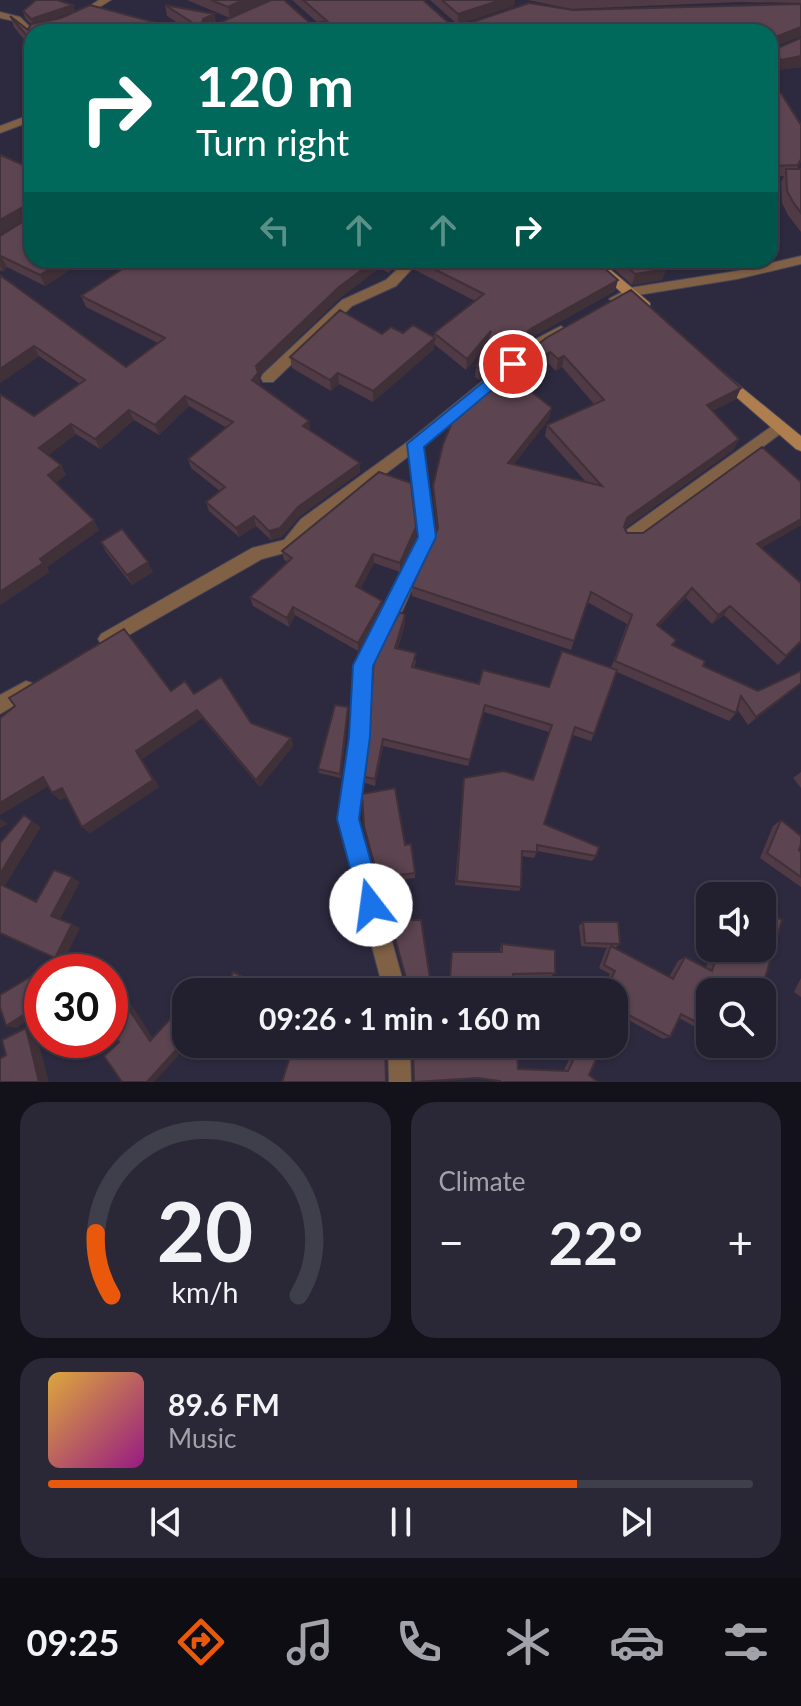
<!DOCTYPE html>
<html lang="en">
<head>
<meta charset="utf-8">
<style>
  :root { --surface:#22202f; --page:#2a2837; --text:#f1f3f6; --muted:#a2a3aa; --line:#3f3e4b; --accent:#ea580c }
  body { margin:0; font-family:Lato,sans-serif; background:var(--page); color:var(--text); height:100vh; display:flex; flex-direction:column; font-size:30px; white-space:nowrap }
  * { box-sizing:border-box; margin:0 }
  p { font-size:26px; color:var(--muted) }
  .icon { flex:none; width:44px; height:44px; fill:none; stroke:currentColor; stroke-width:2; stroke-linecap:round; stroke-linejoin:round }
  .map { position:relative; height:1082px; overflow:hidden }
  .drawer { display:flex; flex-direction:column; gap:20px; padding:20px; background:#13121a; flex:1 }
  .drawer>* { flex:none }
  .guide { position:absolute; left:24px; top:24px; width:754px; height:244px; border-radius:24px; box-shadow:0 2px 6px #0004,0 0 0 2px var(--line); background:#00695c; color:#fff; overflow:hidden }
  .tools { position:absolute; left:696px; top:882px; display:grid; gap:16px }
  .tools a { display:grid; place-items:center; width:80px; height:80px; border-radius:16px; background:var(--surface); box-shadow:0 2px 6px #0004,0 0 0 2px var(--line); font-size:40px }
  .speed { position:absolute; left:24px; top:954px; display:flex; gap:16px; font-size:40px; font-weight:700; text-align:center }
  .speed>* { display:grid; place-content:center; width:104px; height:104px; border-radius:50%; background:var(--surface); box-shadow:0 2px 6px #0004,0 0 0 2px var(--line); line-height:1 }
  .speed .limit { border:12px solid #d22; background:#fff; color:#111 }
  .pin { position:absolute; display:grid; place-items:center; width:68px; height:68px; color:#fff; margin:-34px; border:4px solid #fff; border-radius:50%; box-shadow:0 2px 8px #0007 }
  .me { position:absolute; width:88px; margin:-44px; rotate:345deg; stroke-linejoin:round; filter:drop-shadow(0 0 6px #0008) }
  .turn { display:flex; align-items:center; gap:28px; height:168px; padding:0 40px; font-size:36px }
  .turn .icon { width:104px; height:104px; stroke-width:2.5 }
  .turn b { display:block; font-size:56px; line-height:68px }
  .lanes { display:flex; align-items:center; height:76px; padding:0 40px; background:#0003; justify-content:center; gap:40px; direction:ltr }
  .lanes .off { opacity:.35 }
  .big { font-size:60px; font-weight:700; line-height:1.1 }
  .drawer .tile { flex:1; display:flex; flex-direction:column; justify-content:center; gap:12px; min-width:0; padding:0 28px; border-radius:24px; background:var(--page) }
  .drawer .dial { align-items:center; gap:0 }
  .dial svg { height:208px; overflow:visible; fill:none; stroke:var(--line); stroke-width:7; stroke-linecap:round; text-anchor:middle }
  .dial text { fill:var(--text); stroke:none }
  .song { display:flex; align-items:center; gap:24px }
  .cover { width:96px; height:96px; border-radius:12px; background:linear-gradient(135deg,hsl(40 70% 55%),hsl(310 70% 35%)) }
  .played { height:8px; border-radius:4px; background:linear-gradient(90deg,var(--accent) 75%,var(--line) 75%) }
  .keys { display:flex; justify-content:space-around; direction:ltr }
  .heat { display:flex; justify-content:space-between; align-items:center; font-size:44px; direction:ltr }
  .drawer .tiles { flex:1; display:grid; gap:20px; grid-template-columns:1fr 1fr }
  .tile:last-child { grid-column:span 2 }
  .trip { position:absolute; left:172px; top:978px; width:456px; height:80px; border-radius:24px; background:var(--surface); box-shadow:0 2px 6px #0004,0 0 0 2px var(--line); font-weight:700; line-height:80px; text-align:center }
  .tab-bar { display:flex; height:128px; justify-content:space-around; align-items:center; background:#0e0d13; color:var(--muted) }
  .tab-bar .icon { width:56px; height:56px }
  .tab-bar .active { color:var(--accent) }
  .tab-bar b { font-size:36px; color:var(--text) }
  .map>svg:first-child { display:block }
</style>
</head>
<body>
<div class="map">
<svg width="801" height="1082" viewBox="0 0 801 1082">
  <rect width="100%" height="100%" fill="#2d2a3f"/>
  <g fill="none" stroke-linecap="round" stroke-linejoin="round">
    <defs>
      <path id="street" d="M99,0H111L80,19L72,17Z
        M0,12L20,17L35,32H32V38L14,21L0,18Z
        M32,114V121L0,133V126Z
        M801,256V264L737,279L632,296L616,303L609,299L629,288L737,271Z
        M407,260H420L396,286L352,306L273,382H263L261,378L263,374L342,300L386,280Z
        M561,326L568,331L566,334L542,347L423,446L435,537L403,609L372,666L368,737L358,819L406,992H384L338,819L350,737L354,665L391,600L419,537L409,456L313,529L295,550L262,559L113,644L107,647L101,644L98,639L101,634L252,548L284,540L301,519L410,440L532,341Z
        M779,421L784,423L786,427L784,431L637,541H625L623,536L625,531Z
        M26,681L32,683L35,689L32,695L0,714V695Z
        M388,1044H410L411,1082H389Z"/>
      <path id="secondary" d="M585,260H599L650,303V309H640Z
        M724,373L801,436V451L796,449L719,382L717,378L719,374Z"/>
    </defs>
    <use href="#street" stroke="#474558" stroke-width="2"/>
    <use href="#secondary" stroke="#474558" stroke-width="2"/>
    <use href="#street" fill="#806145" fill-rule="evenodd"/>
    <use href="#secondary" fill="#ae7e4f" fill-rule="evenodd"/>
  </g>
  <path fill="#4f3a45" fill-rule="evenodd" d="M187,0H268L230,18Z
    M292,0H423L450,24H457L430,0H515L514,6L459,24L573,10L801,4V36L773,47V50L801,38V67L777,70L770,63V32H192L167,16L165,5L214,14L216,24L318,23Z
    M528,0H801V3L740,2L571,9Z
    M23,11H75L45,21L161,24L163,32H32L31,48L14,27L10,16L28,30L31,24L25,18Z
    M770,93L801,125V161L797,169H801V232L788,215L782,203L781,182L784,176L770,177Z
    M0,156L85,260L45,286L7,267L3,272L0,270V236L29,217L0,234Z
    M117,260H403L389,273L379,268L340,298L259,376L260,383L259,385L309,421L310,431L360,463V472L299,517L282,537L271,540L256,526L239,537L209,511L206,502L220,491L191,468L188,459L227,428L189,406L159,435L134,420L100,449L76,434L48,455L61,465L66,475L56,482L99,530L47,567L49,572L0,605V394L34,416L80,384L39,356L0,383V275L126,367L158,343L86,307L81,296L127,266Z
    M415,260L615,291L531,338L479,380L475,377L476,366L483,349L466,370L434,344V349L373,402L339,384L331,391L292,368L290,357L382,334L403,333L434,338V333L475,301L415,270Z
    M604,260H654L666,269L662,280L632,285Z
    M546,338L736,399L712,411L739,439L733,450L625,528L627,533H643L801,525L761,548L801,642L778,665L724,615L712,624L686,598L659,626L673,646L703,666L758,691L797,687L748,725L737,709L736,713L729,721L617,672L594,734L591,741L573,735L544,824L596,856L592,861L537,851L534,858L522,856L521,887L519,891L455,885L464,778L533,780L549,732L484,712L468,766L383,746L375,786L365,783V777L405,615V624L398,648L416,661L414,668L479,684L549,687L611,668L627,624L587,602L571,650L412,596V587L437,531L433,497V486ZM548,363L556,371L562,367L594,404L547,425L545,436L586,482L514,464L549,419L520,383Z
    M416,527V537L400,572L374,563L360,589L382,601V610L358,651L295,615L289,627L253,606L250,597L288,562L284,560L282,551Z
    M101,542L153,572L132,585L106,552Z
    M171,691L194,694L251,723L291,738L293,746L260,787L202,718L142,759L159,787L90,833L82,827L67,797L60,800L52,793L48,786L0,815Z
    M348,711L341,778L319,773L318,769Z
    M801,772V788L793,778Z
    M781,820L799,850L801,852V887L760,858L773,826Z
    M364,826L405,845L415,873V878L379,883Z
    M583,922L620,944L615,948L669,977L678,961L685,957L706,968L712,948H762L710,992V1035L679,1018L670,1037L663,1039L614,1012V992H601L610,974L599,968L606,949L608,948L581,946L579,926Z
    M502,944L555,973L551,976L513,977L514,992H448L452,952H500V948Z
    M801,978V997L794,992Z
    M577,1044H603L589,1075L598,1082H497V1081L437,1052L518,1069L564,1070Z
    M726,1044H746L745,1048L736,1049Z"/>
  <path fill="#403038" d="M243,0H268L230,18L228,7Z
    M501,0H515L514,6L458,25V14Z
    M73,5L75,11L33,26L31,19Z
    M214,14L216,24L202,23L203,19Z
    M161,24L163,32H146Z
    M801,27V36L770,48L773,38Z
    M32,36V48H31L28,37Z
    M801,56V67L777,70L781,60Z
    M30,203L32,215L0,234V220Z
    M1,256L7,267L3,272L0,265V258Z
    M64,260H85L45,286L40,275Z
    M375,260H379V268L340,298L259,376L260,383L254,390L252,380L256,366L339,287Z
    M391,260H403L389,273V262Z
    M666,269L662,280L632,285L635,274Z
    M618,280L615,291L531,338L479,380L480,370L532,328Z
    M491,331L490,342L466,370L467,359Z
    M435,338L434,349L373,402V391Z
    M34,346L39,356L0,383V369Z
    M550,352L548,363L511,389L513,377Z
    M564,356L562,367L556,371L558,359Z
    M338,373L339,384L331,391L330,380Z
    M741,388L736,399L702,416L707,405Z
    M185,396L189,406L159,435L155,425Z
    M552,408L549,419L506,474L508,463Z
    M129,410L134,420L100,449L95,439Z
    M309,421L310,431L303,426Z
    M71,424L76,434L45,458L39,448Z
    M739,439L733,450L623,529L627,518Z
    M360,463V472L299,517L282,537L271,540L269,531L298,507Z
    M61,465L66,475L54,484L48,475Z
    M254,516L256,526L239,537L236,528Z
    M801,519V525L751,554L757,544Z
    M94,520L99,530L47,567L49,572L0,605V592L40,559Z
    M416,527V537L400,572V563Z
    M373,554L374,563L357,595L356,586Z
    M148,562L153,572L132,585L127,575Z
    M692,588L686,598L652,634L657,625Z
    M382,601V610L358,651V643Z
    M730,606L724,615L712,624L718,615Z
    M293,607L295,615L289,627L287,618Z
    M405,615V624L395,656V648Z
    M801,683L797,687L748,725L756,717Z
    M348,707V711L341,778L340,774Z
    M197,710L202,718L142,759L159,787L90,833L82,827L136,751Z
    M291,738L293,746L260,787L256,780Z
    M383,739V746L375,786V779Z
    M43,777L52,784L0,815V803Z
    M62,788L70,795L60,800L52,793Z
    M0,819L8,824L0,828Z
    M32,821L41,827L5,886L0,883V874Z
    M72,877L80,882L60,920L51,916Z
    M72,924L80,928L64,960L68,962L72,972H65L60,960L55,958Z
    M124,1002L131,1004L156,1043L150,1041Z
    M42,1003V1011L16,1028L6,1026Z
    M26,1028L35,1029L49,1082H39Z
    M186,1039V1044H189L154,1082H147Z"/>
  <path fill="#5c4450" stroke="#403038" stroke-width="2" fill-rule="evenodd" d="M36,0H57L73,5L31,19L23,11Z
    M211,0H243L228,7Z
    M271,0H284L311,24L327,21L303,0H423L450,24H467L529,3L573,10L801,4V27L773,38V50L801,38V56L781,60L770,48V32H207L165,5L214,14L203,19L202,23L217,24Z
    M442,0H501L458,14Z
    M90,5L161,24L146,32H32V36L28,37L10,16L28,30L31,24L61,18Z
    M770,93H781L801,125V159L798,165L770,166Z
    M1,155L32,169V260H64L40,275L1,256L0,258V236L29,218L30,203L0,220V156Z
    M786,169H801V213L793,202L787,191Z
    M130,260H375L339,287L256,366L258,373L252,380L309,421L303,426L360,463L298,507L280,528L269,531L254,516L236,528L206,502L225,487L188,459L233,422L185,396L155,425L129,410L95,439L71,424L39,448L61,465L48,475L94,520L40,559L43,563L0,592V394L34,416L85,380L34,346L0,369V275L126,367L165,338L81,296L133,262Z
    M416,260H595L618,280L532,328L480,370L476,366L491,331L467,359L434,333L484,294Z
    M619,260H654L666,269L635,274Z
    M631,290L741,388L707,405L739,439L627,518L624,527L627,533H643L762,447L801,482V519L757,544L801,583V641L786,656L730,606L718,615L692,588L657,625L676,640L672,645L705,661L703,666L758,691L801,671V683L756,717L741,696L736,713L615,661L632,615L591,592L574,641L412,587L438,528L433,486L443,444L457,411L546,338ZM550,352L558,359L564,356L604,400L547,425L602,486L508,463L552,408L513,377Z
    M340,310L382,334L391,327L403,333L413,325L435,338L373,391L338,373L330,380L290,357Z
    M379,472L411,483L416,527L400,563L373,554L356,586L382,601L358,643L293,607L287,618L250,597L292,558L282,551Z
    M122,529L148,562L127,575L101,542Z
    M400,612L405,615L395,648L416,653L412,667L479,684L483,670L549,687L562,651L617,670L594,734L575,727L544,824L599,847L596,856L537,845V852L522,851L521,887L457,881L464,778L504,771L533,780L552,725L485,705L470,760L383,739L375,779L365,777L374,659Z
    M124,629L171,691L185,681L194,694L221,677L251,723L291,738L256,780L197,710L136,751L153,780L82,827L62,788L52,793L43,777L0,803V718L15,706L9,698Z
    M335,705L348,707L340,774L318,769Z
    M395,788L405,845L411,844L415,873L378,878L364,826L362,794Z
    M24,815L32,821L0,874V843Z
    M781,820L801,836V844L799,850L801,852V877L767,853Z
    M54,870L72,877L51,916L72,924L55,958L0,933V884L36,902Z
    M762,909L782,920L761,992H710V1029L681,1014L670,1037L614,1007V992H605L615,971L604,965L611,946L673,979L685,957L712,971L719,948H762Z
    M390,920H421L432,992H401L409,989Z
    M583,922H618L620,944L585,943Z
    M502,944L555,950V973L513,974L514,992H449L452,952H502Z
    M60,959L65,972H42V1003L6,1026L0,1007V995Z
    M233,972L262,986L304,992H226Z
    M124,1002L150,1041L186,1002V1039L147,1082H122L104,1056L119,1042L110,1028V1014Z
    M26,1028L39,1082H0V1059L6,1055L2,1040Z
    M294,1044H385L386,1082H282Z
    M413,1044H437V1052L517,1051L518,1069L568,1071L581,1044H603L589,1075L598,1082H500V1081L478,1078L414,1082Z
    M737,1044H746L745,1048Z"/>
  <path fill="#1a73e8" stroke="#114b97" stroke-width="2" d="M513,358L518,360V368L424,447L436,537L373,666L370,737L359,819L383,905L380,914L371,917L363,914L360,905L337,819L349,737L353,665L418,537L407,444Z"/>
</svg>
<div class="tools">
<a><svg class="icon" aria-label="sound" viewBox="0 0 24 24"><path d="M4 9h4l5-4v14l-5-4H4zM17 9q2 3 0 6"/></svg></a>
<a><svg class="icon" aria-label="search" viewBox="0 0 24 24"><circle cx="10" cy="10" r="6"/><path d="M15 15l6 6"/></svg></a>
</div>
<div class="speed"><div class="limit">30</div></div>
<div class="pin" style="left:513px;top:364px;background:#d93025"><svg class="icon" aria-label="arrive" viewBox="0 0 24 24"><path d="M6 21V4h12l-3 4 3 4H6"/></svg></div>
<svg class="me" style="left:371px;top:905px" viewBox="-20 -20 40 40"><circle r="19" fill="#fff"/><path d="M0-13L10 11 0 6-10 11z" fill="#1a73e8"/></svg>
<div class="trip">09:26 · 1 min · 160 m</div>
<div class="guide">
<div class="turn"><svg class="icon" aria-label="right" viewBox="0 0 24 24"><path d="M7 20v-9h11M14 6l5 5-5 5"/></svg><div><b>120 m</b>Turn right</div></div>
<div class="lanes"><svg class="icon off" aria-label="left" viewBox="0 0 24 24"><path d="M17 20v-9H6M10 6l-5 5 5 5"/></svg><svg class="icon off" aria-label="ahead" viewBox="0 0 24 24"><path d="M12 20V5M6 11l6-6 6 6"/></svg><svg class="icon off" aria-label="ahead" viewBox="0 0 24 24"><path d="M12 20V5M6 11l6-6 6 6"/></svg><svg class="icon" aria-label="right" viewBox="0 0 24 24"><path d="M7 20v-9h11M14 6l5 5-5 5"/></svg></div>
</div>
</div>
<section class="drawer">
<div class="tiles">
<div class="tile dial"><svg viewBox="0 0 100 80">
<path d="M14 69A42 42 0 1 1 86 69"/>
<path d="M14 69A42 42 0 0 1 8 45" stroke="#ea580c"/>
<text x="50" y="56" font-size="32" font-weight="700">20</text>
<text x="50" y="72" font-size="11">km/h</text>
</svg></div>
<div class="tile"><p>Climate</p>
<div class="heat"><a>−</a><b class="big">22°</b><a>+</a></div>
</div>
<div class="tile">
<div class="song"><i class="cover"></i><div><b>89.6 FM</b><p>Music</p></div></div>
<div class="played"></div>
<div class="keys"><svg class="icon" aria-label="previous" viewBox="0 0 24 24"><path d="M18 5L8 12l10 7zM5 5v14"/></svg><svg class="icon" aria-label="pause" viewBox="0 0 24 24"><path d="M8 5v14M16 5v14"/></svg><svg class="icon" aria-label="next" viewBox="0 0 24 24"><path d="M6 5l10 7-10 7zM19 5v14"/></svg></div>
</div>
</div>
</section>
<nav class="tab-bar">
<b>09:25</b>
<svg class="icon active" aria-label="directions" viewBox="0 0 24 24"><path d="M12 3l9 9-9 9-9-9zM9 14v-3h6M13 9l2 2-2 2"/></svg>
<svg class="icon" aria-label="music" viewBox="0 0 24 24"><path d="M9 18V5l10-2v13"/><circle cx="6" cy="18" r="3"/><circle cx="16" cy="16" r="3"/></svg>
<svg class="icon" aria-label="phone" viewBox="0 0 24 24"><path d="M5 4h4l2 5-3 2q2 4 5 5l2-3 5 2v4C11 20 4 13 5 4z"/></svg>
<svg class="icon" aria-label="climate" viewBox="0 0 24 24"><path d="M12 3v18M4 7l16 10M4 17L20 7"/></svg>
<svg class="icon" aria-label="car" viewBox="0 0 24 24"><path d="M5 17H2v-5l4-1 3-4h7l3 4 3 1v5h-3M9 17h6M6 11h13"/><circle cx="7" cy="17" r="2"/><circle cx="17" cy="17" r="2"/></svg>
<svg class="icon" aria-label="filters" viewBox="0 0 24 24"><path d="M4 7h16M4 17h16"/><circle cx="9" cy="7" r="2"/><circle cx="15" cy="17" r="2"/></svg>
</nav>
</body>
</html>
